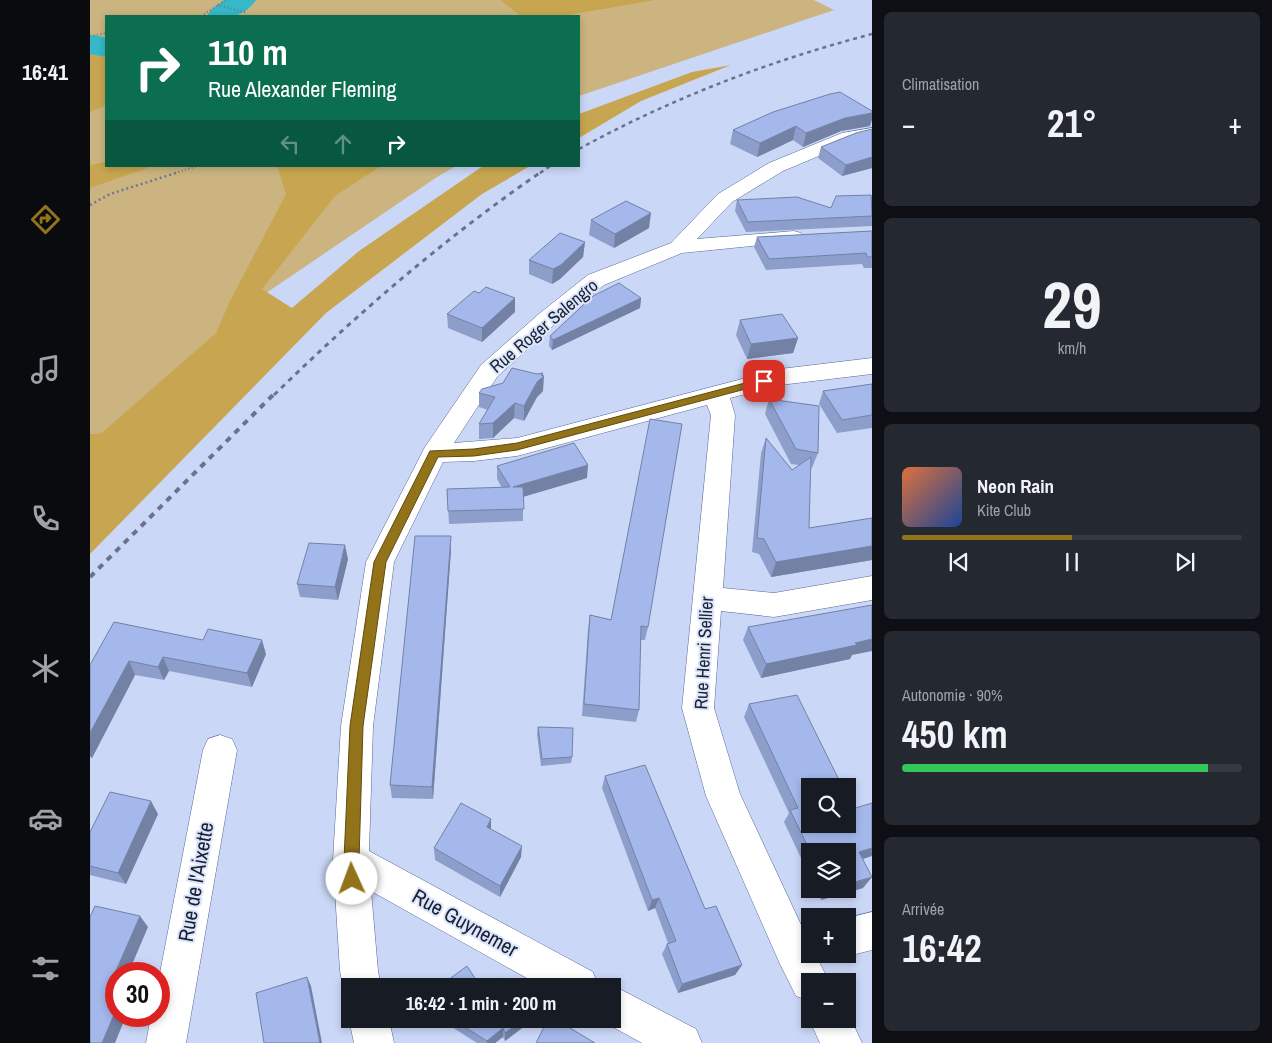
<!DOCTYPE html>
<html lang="fr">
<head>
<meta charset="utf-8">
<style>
  :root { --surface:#171b24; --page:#242831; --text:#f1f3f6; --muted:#9ea1a6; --line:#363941; --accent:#927319 }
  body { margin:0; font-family:"Archivo Narrow",sans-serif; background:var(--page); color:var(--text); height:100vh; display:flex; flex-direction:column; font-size:19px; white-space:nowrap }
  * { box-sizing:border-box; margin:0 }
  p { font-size:16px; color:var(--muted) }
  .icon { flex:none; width:28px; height:28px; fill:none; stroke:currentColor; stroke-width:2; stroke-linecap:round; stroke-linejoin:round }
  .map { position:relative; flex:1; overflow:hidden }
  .side { display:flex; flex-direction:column; gap:12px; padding:12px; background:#0d0f14; width:400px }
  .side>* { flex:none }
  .hud { position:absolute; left:15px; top:15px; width:475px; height:152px; border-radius:0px; box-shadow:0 2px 8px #0003; background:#0b6e4f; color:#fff; overflow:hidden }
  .buttons { position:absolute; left:711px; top:778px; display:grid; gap:10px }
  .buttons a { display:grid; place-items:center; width:55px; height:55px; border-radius:0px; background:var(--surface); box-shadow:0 2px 8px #0003; font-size:25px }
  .speed { position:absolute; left:15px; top:962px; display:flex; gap:10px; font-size:25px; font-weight:700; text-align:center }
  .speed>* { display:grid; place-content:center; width:65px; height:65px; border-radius:50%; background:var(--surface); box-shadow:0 2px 8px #0003; line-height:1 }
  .speed .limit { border:8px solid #d22; background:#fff; color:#111 }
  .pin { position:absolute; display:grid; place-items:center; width:42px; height:42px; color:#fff; margin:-21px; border-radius:10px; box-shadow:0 2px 8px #0006 }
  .me { position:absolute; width:55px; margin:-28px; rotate:358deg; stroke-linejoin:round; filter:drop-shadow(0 0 4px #0008) }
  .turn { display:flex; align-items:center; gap:18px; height:105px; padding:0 20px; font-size:22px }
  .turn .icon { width:65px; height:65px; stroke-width:2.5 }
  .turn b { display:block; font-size:35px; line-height:42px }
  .lanes { display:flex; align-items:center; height:48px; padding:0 20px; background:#0003; justify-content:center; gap:25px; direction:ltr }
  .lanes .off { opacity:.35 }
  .big { font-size:38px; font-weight:700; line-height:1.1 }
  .side .card { flex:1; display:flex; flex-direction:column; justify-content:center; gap:8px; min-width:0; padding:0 18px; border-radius:8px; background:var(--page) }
  .side .dial { align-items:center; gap:0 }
  .dial b { font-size:65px; line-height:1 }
  .song { display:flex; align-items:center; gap:15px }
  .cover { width:60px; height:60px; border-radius:8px; background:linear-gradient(135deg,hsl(20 70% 55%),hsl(220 70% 35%)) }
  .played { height:5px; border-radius:2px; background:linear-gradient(90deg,var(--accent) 50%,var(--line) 50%) }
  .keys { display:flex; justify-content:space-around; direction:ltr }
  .heat { display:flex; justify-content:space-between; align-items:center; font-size:28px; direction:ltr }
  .charge { height:8px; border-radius:4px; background:linear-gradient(90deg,#34c759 90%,var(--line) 0) }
  .trip { position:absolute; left:251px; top:978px; width:280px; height:50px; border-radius:0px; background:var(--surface); box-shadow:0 2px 8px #0003; font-weight:700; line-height:50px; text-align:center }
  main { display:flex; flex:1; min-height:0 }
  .tab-bar { display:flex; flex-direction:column; width:90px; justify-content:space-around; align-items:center; background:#090b0e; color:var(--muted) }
  .tab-bar .icon { width:35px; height:35px }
  .tab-bar .active { color:var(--accent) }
  .tab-bar b { font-size:22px; color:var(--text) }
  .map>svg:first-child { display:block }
</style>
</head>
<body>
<main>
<nav class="tab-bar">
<b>16:41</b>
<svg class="icon active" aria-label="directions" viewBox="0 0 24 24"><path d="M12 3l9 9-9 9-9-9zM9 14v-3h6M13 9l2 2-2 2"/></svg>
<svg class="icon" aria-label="music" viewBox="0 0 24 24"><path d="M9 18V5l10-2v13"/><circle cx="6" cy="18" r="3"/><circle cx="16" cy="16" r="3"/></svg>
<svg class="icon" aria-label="phone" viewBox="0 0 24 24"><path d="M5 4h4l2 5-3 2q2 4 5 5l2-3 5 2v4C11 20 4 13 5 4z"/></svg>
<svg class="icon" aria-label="climate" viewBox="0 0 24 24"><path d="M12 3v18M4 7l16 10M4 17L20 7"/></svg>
<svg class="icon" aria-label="car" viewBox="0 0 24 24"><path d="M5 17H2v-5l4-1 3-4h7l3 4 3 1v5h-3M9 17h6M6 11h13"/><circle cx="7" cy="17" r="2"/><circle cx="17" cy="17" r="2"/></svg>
<svg class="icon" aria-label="filters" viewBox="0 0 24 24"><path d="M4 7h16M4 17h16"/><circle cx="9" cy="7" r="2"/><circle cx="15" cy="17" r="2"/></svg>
</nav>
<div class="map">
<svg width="782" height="1043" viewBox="0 0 782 1043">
  <rect width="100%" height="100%" fill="#cad7f7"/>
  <path fill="#cbb47f" d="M0,0H410L430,16H16V166H366L347,177L160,304L11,433L0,434Z
    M568,0H724L744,10L489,96V16H474Z"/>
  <path fill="#c8a651" d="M410,0H568L474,16H430Z
    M0,37L16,47V105L0,112Z
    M641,65L551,101L489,138V114L602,72Z
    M16,162V166H63L0,188V165Z
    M187,166H291L245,196L172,289L202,308L269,251L393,166H440L392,194L236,313L0,554V434L11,433L126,333L139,303L196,194Z"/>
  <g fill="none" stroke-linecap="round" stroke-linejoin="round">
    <path fill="#35b8c9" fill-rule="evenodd" d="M134,0H166C152,20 138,16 117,16L121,10Z
      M5,35L16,38V57L0,54V36Z"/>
    <defs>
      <path id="minor" d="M782,128V138L762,142L693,171L642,202L607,239L704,231L711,233L714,237L711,241L592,253L514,285L466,323L407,377L364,443L427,438L690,369L782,358V374L690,385L640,398L645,415L633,588L684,593L782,576V600L684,617L631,611L624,708L650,794L720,944V954H725L739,981H720V1001L706,996L690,964L616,796L592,708L621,415L617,405L427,456L384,461L353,462L304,562L283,726L279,851L503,972L508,986H451L281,891L288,971L291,986H260V1000H258L253,986L250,971L243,860L251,726L276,562L335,447L391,365L450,313L498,275L581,243L628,194L679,163L752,133Z
        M130,735L142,739L147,750L96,1043H56L61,1016H69V978L113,750L118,739Z
        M782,912V950L758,956L753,954H758V918Z
        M522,985L606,1029L612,1043H552L508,1019H522V986H520Z
        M758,1013L772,1043H730L719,1019L720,1017V1019H758Z
        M260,1017V1019H299L304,1043H264L259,1019Z"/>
    </defs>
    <use href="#minor" stroke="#566896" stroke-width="1"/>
    <path stroke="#6e7992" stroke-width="2" stroke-dasharray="1 2.5" stroke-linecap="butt" d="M127,5L157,13
      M111,16L136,0
      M0,36L16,33
      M85,173L107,166"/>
    <path stroke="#6e7992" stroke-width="2.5" stroke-dasharray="2 3" stroke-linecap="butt" d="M0,205L20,194L89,172"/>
    <use href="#minor" fill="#fff" fill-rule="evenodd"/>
    <path stroke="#69738c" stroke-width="2.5" stroke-dasharray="4 4" stroke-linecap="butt" d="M489,149C582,98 679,61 782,34
      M450,173L460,166"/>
    <path stroke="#69738c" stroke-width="3" stroke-dasharray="5 5" stroke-linecap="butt" d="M184,395C268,313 355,238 451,172"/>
    <path stroke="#69738c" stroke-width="4" stroke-dasharray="6 6" stroke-linecap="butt" d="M0,577L185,393"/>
  </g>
  <path fill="#8d9ecb" d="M683,112L780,126L751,131L713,147L703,140L667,157L640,144L643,130Z
    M782,129V168L752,176L728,158L731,147Z
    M782,195V226L656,232L645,211L647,200L741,208Z
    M501,220L559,228L524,248L499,235Z
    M782,231V268H774L772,264L676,270L664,247L667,237Z
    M495,242L493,257L470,279L462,284L439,274V260Z
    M389,293L425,298V312L392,342L358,328L357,314Z
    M551,298L550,308L462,350L459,346L460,336Z
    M650,320L708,338L703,353L657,359L646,335Z
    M453,373V391L447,397L434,421L424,418L403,438L389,439V424L398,410L389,407V393Z
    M782,384V428L747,433L729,404L733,391Z
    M679,399L728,453L722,468L720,467L719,528L782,518V560L681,577L669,554L662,552L671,453L676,438L702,470L709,465L701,464L675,414Z
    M407,466L497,478L433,497V521L359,524L357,489L412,488L407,479Z
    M361,550L343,799L302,798L300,785Z
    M258,559L248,600L210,597L207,584Z
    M500,615L558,627L555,640H550L549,710L546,722L492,716L498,629Z
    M24,622L176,654L162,687L79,671L74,680L45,675L2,758L0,757V665Z
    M658,627L762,655L760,659L671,678L653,640Z
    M659,704L773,888L731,900L725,889H758L720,851V877L694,822L699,813L654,717Z
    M448,727L482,757L481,763L451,766L447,734Z
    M515,776L615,909L652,965L645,975L588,993L572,954L577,944L578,943L565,908L558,911L512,788Z
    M68,814L36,884L0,875V832Z
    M401,819V829L431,857L410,897L345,860L344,848Z
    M349,1019H440V1022L415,1041L413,1037L405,1043H387Z"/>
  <path fill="#7381a5" d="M782,113V120L780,126L751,131L713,147L716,133L755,118Z
    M706,126L703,140L667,157L670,143Z
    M782,157V168L752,176L756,165Z
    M561,213L559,228L524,248L525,234Z
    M495,242L493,257L470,279L462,284L463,269Z
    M425,298V312L392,342V328Z
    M551,298L550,308L462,350L463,340Z
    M708,338L703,353L657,359L661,344Z
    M453,373L452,377L454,376L453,391L447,397L434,421V406Z
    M425,403L424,418L403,438V423Z
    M498,465L497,478L422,500L423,487Z
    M361,536V550L343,799L342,787Z
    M255,545L258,559L248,600L245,587Z
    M782,546V560L681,577L686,562Z
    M782,639V651L762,655L760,659L671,678L676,664L765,643Z
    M172,640L176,654L162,687L157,673Z
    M73,657L79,671L74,680L68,667Z
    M39,661L45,675L2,758L0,755V733Z
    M61,801L68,814L36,884L28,873Z
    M401,819V830L397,827Z
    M432,846L431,857L410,897V886Z
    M782,848V856L761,863L769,852Z
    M782,877L773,888L731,900L738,889H758V884Z
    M569,898L565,908L558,911L562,900Z
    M50,916L58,927L38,974H26V998L18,989Z
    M652,965L645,975L588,993L592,984Z
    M217,977L221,986L232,1043H230Z
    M26,1010V1016H36L25,1043H12Z
    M434,1019H440V1022L415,1041V1033Z
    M413,1028V1037L405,1043H397V1041Z"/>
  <path fill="#a4b8ec" stroke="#7381a5" d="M750,92L782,111V113L755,118L716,133L706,126L670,143L643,130L683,112L740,94Z
    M782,129V157L756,165L731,147L766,133Z
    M781,195L782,216L658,222L647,200L707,197L741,208L746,196Z
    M536,201L561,213L525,234L501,220Z
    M782,231V257H777L776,253L679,259L667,237Z
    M470,233L495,242L471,265L463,269L439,260Z
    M529,283L551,298L463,340L460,336L503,296Z
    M396,287L425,298L392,328L357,314L384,291L389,293Z
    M692,314L708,338L661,344L650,320Z
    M422,368L447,374L453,373L451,375L454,376L447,382L434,406L425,403L403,423L389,424L405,397L389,393L392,389L413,383Z
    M782,384V415L752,420L733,391Z
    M679,399L729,406L728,453L706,449Z
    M560,419L592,424L558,627L551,626L549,710L494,704L500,615L521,620Z
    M676,438L702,470L721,457L719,528L782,518V546L686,562L674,539L667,538Z
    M484,443L498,465L423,487H433L434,509L358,511L357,489L420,487L407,466Z
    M325,536H361L342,787L300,785Z
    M219,543L255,545L245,587L207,584Z
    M782,605V639L765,643L767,645L676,664L658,627Z
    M24,622L113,640L118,629L172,640L157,673L73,657L68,667L39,661L0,733V665Z
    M707,695L752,786H720V824H758V799L762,809L782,803V848L769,852L782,877L758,884V851H720L700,810L708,808L659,704Z
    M448,727L483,728L482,757L452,759Z
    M555,765L615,909L626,906L652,965L592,984L577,944L586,941L569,898L562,900L515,776Z
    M20,792L61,801L28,873L0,866V832Z
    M371,803L401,819L397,827L432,846L410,886L344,848Z
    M5,906L50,916L18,989L26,992V1010L12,1043H0V917Z
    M377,966L390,986H350Z
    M217,977L230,1043H174L166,993Z
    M410,978L415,986H400Z
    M362,1019H434L415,1033L413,1028L397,1041Z
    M458,1019H465L505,1043H446Z"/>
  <path fill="#927319" stroke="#5f4b10" d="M674,378L679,381L678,383L427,450L384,456L348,457L296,562L273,726L269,860L270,879L268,884L262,886L257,884L254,860L260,726L284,562L340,451L384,449L427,443Z"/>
  <g text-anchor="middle" stroke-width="4" stroke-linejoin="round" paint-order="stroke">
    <g font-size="18" fill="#192134" stroke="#dce5fa">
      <text transform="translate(454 326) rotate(-40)" y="6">Rue Roger Salengro</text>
      <text transform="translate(614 653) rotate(-87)" y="6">Rue Henri Sellier</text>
    </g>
    <g font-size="21" fill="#192134" stroke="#dce5fa">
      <text transform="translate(106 882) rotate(-80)" y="7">Rue de l'Aixette</text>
      <text transform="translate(375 923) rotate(29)" y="7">Rue Guynemer</text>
    </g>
  </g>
</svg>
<div class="buttons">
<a><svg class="icon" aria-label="search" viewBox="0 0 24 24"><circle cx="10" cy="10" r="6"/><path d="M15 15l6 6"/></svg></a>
<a><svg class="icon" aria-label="layers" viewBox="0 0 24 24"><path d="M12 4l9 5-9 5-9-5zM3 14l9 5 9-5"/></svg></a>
<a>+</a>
<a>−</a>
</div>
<div class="speed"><div class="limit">30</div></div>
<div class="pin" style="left:674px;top:381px;background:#d93025"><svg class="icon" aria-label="arrive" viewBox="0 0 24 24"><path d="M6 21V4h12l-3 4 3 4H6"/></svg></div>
<svg class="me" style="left:262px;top:879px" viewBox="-20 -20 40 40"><circle r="19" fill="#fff"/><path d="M0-13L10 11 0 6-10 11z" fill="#927319"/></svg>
<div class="trip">16:42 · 1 min · 200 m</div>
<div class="hud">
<div class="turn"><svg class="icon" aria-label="right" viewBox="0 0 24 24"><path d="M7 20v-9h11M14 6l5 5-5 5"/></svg><div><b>110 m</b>Rue Alexander Fleming</div></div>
<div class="lanes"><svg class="icon off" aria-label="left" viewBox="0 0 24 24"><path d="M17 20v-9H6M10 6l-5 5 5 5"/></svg><svg class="icon off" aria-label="ahead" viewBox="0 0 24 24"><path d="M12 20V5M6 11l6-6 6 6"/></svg><svg class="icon" aria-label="right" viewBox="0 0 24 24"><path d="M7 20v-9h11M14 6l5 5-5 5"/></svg></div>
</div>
</div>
<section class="side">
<div class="card"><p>Climatisation</p>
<div class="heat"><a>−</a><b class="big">21°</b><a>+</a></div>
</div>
<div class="card dial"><b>29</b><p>km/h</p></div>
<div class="card">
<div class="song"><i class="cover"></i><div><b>Neon Rain</b><p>Kite Club</p></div></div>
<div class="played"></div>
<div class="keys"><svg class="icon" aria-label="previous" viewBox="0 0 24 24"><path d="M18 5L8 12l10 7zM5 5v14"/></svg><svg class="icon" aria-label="pause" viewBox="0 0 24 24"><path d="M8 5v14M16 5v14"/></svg><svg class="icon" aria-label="next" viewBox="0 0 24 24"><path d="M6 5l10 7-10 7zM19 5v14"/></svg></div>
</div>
<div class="card"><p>Autonomie · 90%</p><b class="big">450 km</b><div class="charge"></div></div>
<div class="card"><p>Arrivée</p><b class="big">16:42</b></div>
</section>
</main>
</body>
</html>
